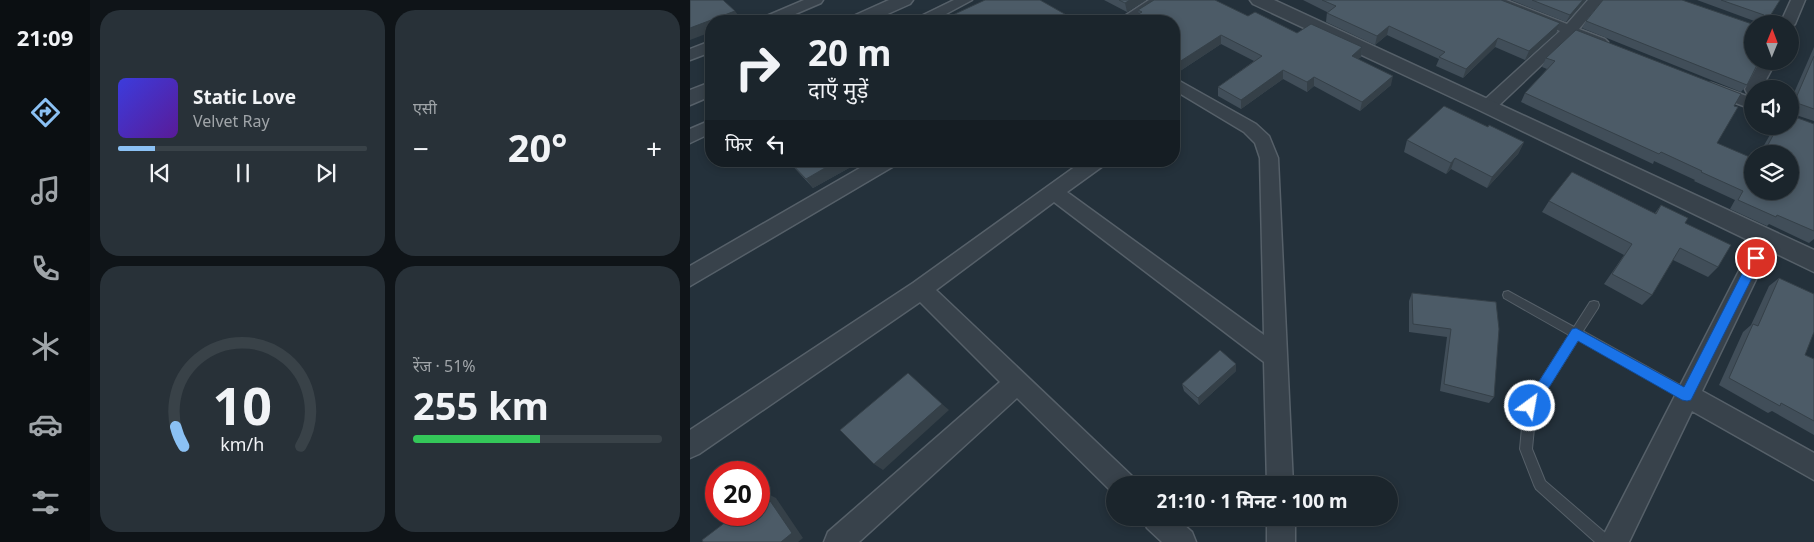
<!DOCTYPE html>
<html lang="hi">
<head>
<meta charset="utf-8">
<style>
  :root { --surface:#1b252c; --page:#283138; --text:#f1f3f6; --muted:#a0a5a9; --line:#394248; --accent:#8bc1f4 }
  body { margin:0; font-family:"Noto Sans","Noto Sans Devanagari",sans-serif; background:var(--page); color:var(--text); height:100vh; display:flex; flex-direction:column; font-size:19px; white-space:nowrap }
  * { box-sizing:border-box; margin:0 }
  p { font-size:16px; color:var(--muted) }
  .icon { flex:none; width:28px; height:28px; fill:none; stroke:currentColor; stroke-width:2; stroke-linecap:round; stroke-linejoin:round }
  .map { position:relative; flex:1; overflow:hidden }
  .drawer { display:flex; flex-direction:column; gap:10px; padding:10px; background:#0f1418; width:600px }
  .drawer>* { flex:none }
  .top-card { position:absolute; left:15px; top:15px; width:475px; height:152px; border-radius:20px; box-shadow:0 2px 8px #0003,0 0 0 1px var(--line); background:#1b252c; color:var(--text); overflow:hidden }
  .needle { width:32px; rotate:1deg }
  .fabs { position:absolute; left:1054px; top:15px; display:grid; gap:10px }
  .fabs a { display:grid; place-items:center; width:55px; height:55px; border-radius:50%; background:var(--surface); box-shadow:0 2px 8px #0003,0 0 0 1px var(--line); font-size:25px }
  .speed { position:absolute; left:15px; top:461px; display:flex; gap:10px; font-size:25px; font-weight:700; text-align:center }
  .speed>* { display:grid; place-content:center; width:65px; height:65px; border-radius:50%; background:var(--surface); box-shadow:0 2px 8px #0003,0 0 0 1px var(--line); line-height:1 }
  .speed .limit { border:8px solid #d22; background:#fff; color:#111 }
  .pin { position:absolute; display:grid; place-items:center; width:42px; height:42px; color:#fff; margin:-21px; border:2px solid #fff; border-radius:50%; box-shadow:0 1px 5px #0007 }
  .me { position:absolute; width:55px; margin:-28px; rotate:32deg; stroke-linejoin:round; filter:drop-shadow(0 0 4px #0008) }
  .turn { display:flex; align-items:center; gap:18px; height:105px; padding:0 20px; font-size:22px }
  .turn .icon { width:65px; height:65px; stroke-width:2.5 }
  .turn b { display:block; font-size:35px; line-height:42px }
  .then { display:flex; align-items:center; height:48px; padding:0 20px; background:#0003; gap:10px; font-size:19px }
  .big { font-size:38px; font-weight:700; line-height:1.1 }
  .drawer .card { flex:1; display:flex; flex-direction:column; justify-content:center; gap:8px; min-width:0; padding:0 18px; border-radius:20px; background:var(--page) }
  .drawer .dial { align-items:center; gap:0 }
  .dial svg { height:130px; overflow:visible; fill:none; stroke:var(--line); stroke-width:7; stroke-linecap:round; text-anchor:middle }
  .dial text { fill:var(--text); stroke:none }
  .song { display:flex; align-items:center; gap:15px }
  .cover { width:60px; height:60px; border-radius:8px; background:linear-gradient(135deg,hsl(240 70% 55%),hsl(270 70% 35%)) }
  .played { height:5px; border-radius:2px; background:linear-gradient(90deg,var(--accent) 15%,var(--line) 15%) }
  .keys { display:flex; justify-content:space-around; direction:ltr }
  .heat { display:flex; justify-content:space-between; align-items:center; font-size:28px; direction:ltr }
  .charge { height:8px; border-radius:4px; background:linear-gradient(90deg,#34c759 51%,var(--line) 0) }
  .drawer .tiles { flex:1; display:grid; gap:10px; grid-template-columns:repeat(2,1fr) }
  .trip { position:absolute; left:416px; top:476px; width:292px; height:50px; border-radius:25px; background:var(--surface); box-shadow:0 2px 8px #0003,0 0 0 1px var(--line); font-weight:700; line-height:50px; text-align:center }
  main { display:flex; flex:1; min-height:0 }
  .tab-bar { display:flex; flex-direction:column; width:90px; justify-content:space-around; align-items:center; background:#0b0f12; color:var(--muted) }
  .tab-bar .icon { width:35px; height:35px }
  .tab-bar .on { color:var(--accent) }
  .tab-bar b { font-size:22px; color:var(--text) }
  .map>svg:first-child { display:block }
</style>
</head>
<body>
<main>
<nav class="tab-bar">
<b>21:09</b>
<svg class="icon on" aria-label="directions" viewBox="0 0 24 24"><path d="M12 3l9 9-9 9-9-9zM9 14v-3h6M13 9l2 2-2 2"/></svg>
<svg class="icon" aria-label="music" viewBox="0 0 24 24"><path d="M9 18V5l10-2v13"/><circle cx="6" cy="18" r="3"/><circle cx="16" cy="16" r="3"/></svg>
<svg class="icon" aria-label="phone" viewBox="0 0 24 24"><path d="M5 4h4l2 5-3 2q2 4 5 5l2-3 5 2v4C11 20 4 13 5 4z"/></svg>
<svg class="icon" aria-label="climate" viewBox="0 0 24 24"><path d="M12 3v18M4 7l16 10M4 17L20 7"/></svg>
<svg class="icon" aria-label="car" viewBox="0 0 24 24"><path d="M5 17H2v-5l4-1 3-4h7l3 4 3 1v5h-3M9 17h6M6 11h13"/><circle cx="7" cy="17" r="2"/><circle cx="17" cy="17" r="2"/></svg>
<svg class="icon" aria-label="filters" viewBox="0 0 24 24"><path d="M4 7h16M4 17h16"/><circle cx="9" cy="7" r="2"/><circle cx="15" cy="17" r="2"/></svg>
</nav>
<section class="drawer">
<div class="tiles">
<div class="card">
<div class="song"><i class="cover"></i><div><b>Static Love</b><p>Velvet Ray</p></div></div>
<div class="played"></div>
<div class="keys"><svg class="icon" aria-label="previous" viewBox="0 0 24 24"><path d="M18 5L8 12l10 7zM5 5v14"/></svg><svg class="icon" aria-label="pause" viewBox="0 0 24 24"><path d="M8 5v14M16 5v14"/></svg><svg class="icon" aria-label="next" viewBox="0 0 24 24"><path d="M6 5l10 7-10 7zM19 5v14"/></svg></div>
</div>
<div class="card"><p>एसी</p>
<div class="heat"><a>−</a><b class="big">20°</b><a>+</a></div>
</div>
<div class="card dial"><svg viewBox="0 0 100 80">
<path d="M14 69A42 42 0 1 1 86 69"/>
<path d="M14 69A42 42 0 0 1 9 57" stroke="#8bc1f4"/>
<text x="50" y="56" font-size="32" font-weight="700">10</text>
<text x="50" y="72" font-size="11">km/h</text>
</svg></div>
<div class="card"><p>रेंज · 51%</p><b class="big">255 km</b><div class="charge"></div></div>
</div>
</section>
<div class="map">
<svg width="1124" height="542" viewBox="0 0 1124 542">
  <rect width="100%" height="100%" fill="#24313b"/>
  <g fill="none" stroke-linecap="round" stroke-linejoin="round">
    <defs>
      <path id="service" d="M818,291L884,327L900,302L904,301L908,302L909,305L908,308L893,331L1001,391L1003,395L1001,399L997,400L993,399L888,340L846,407L842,449L855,481L920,537L922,542H905L846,489L844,485L830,449L834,406L879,335L814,298L813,295L814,292Z"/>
      <path id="minor" d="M114,0H133L131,3L89,21H70L72,18Z
        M264,0H282L243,21H225L227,18Z
        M459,0H476L444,21H427Z
        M796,0H816L877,24L898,0H913L889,29L915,39L918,42L910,47L882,36L804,110H792L789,106L792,102L870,31L798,3Z
        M1101,0H1115L1105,24L1100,28V24H1090Z
        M21,41V52L0,60V49Z
        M1070,61H1086L1071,89H1062V94L1057,93L1055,89Z
        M484,78L566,124L579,136L588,158L603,485H577L574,362L364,202L246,290L442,476L446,485H425L424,494L327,398L169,542H134L138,532L310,382L230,302L9,454L0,458V430L223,283L393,161H415L413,166L377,192L574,335L570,158L565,143L554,132L484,90Z
        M1021,83L1062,98V109L1015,92L1013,88L1015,84Z
        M21,120V133L0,143V129Z
        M182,161H206L204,166L0,286V266Z
        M1075,232L1082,234L1085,240L1012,391L1124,453V480L1002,411L939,542H910L1068,234Z
        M453,518H486L502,532L506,542H472L457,528Z
        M577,518H605V542H577Z"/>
      <path id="tertiary" d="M199,0H223L220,4L182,21H159L161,17Z
        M560,0H584L1124,250V272L791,111L563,4Z
        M21,82V96L0,105V90Z"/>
    </defs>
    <use href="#service" stroke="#566069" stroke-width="2"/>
    <use href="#minor" stroke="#566069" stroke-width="3"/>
    <use href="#tertiary" stroke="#566069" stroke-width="3"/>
    <use href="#service" fill="#38424b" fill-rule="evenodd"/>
    <use href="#minor" fill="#38424b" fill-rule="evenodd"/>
    <use href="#tertiary" fill="#38424b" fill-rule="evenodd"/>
  </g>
  <path fill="#414e59" d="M414,0H456L437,12Z
    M613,0H811L870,23L866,33L835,60L805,47L773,78L746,66L749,59L697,35L685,45L636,22L637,12Z
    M821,0H896L876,22Z
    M1007,0H1090L1075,24H1062L1057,85L1051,92L892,28L896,21L1062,24L1066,23L1067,22Z
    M448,10L558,16L607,33L672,47L671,57L668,59L701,85L670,111L624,86L617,92L593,79L551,109L528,96V87L564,61L531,44L487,73L484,71V21L449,14Z
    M1124,47V121L1106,115L1105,117L1124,124V239L1119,243L1079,224L1077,226L1040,209L1045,200L1004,181L1005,180L964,161L963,164L831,102L835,93L857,69L852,67L856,58L1044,106L1027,143L1062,191L1100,154H1069L1085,126H1100V102Z
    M798,127L834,142L828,154L797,188L761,169L756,174L714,152L717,140Z
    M98,161H154L159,168L123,188Z
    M859,201L965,213L971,205L995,223L1028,267L1018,277L983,260L962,295L952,305L914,284L934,255L852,212Z
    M1089,278L1115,355L1124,359V435L1082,411L1078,413L1029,385L1053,332L1061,325L1079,286Z
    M722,293L806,302L804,397L799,403L750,391L757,337L719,332V301Z
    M546,371L509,405L494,391L492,384Z"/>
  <path fill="#354048" d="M440,0H456L437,12L435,3Z
    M893,0H896L876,22L880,15Z
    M45,11L52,20L49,21H21V32L0,40V28Z
    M870,23L866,33L835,60L839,51Z
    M699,26L697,35L685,45L687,36Z
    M531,35V44L487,73L486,64Z
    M808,38L805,47L773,78L776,69Z
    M672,47L671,57L660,65L662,56Z
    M593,70V79L551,109V100Z
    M703,76L701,85L670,111L672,102Z
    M624,77V86L617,92V82Z
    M834,142L828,154L797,188L802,177Z
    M765,158L761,169L756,174L761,163Z
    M147,161H154L159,168L123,188L116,179Z
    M546,364V371L509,405L508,398Z
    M252,404L259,410L193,470L184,464Z
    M74,492L86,498L113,538L108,542H91Z"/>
  <path fill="#4c5b67" stroke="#354048" d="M0,0H33L45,11L0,28Z
    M295,0H350L387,21H255L257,20L254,19Z
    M429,0H440L435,3Z
    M464,0H525L558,16L565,12L607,33L621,24L672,47L662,56L703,76L672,102L624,77L617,82L593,70L551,100L528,87L572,56L531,35L486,64L484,62V21H436L452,12L448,10Z
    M632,0H811L870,23L839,51L808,38L776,69L749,57L755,52L699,26L687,36L637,13L646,6Z
    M842,0H893L880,15Z
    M913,0H992L1062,24L1069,23V19L1074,18V15L1031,0H1090L1075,24H1062V61H1069L1057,85L896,21Z
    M886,30L1051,94L1044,106L1048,107L1027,143L1062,158V191H1100V154H1073L1088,126H1100V112L1124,56V109L1107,103L1105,117L1124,124V231L1087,215L1086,217L1048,200L1053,191L1011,172L1012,171L971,152L969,154L835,93L865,61L856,58Z
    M754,106L798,127L799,125L834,142L802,177L765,158L761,163L717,140Z
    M99,161H147L116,179Z
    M882,172L966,214L971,205L998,218L995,223L1041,245L1028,267L990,248L962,295L922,274L942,244L859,201Z
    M1089,278L1124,294V332L1115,355L1124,359V421L1091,403L1090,406L1039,378L1063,324L1068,326Z
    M722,293L806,302L809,329L804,397L754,384L761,329L723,324Z
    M530,350L546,364L508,398L492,384Z
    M218,373L252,404L184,464L150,430Z
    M74,492L102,533L91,542H13L12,540L45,515H69V497Z"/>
  <path fill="#1a73e8" stroke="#114b97" d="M1066,253L1072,258L1001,400L997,401L992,400L888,341L845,410L840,412L836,410L834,406L836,402L882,329L886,328L994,387L1062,254Z"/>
</svg>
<div class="fabs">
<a><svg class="needle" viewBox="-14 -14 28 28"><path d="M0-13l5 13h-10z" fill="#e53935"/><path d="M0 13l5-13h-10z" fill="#a0a5a9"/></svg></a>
<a><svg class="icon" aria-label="sound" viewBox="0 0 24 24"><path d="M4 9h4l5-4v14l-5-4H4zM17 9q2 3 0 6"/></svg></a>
<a><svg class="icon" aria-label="layers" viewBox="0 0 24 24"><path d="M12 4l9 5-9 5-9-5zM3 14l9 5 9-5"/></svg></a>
</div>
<div class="speed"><div class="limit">20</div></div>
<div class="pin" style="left:1066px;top:258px;background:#d93025"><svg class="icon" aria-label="arrive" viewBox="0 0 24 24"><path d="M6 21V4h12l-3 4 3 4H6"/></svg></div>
<svg class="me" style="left:840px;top:406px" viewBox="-20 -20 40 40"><circle r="17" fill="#1a73e8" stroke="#fff" stroke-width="3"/><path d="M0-11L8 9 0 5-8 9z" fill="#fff"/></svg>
<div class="trip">21:10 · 1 मिनट · 100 m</div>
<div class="top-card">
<div class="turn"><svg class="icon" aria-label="right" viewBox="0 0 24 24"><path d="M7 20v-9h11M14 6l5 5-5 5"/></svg><div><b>20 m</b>दाएँ मुड़ें</div></div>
<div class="then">फिर<svg class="icon" aria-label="left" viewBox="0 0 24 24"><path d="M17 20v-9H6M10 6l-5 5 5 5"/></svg></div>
</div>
</div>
</main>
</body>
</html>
